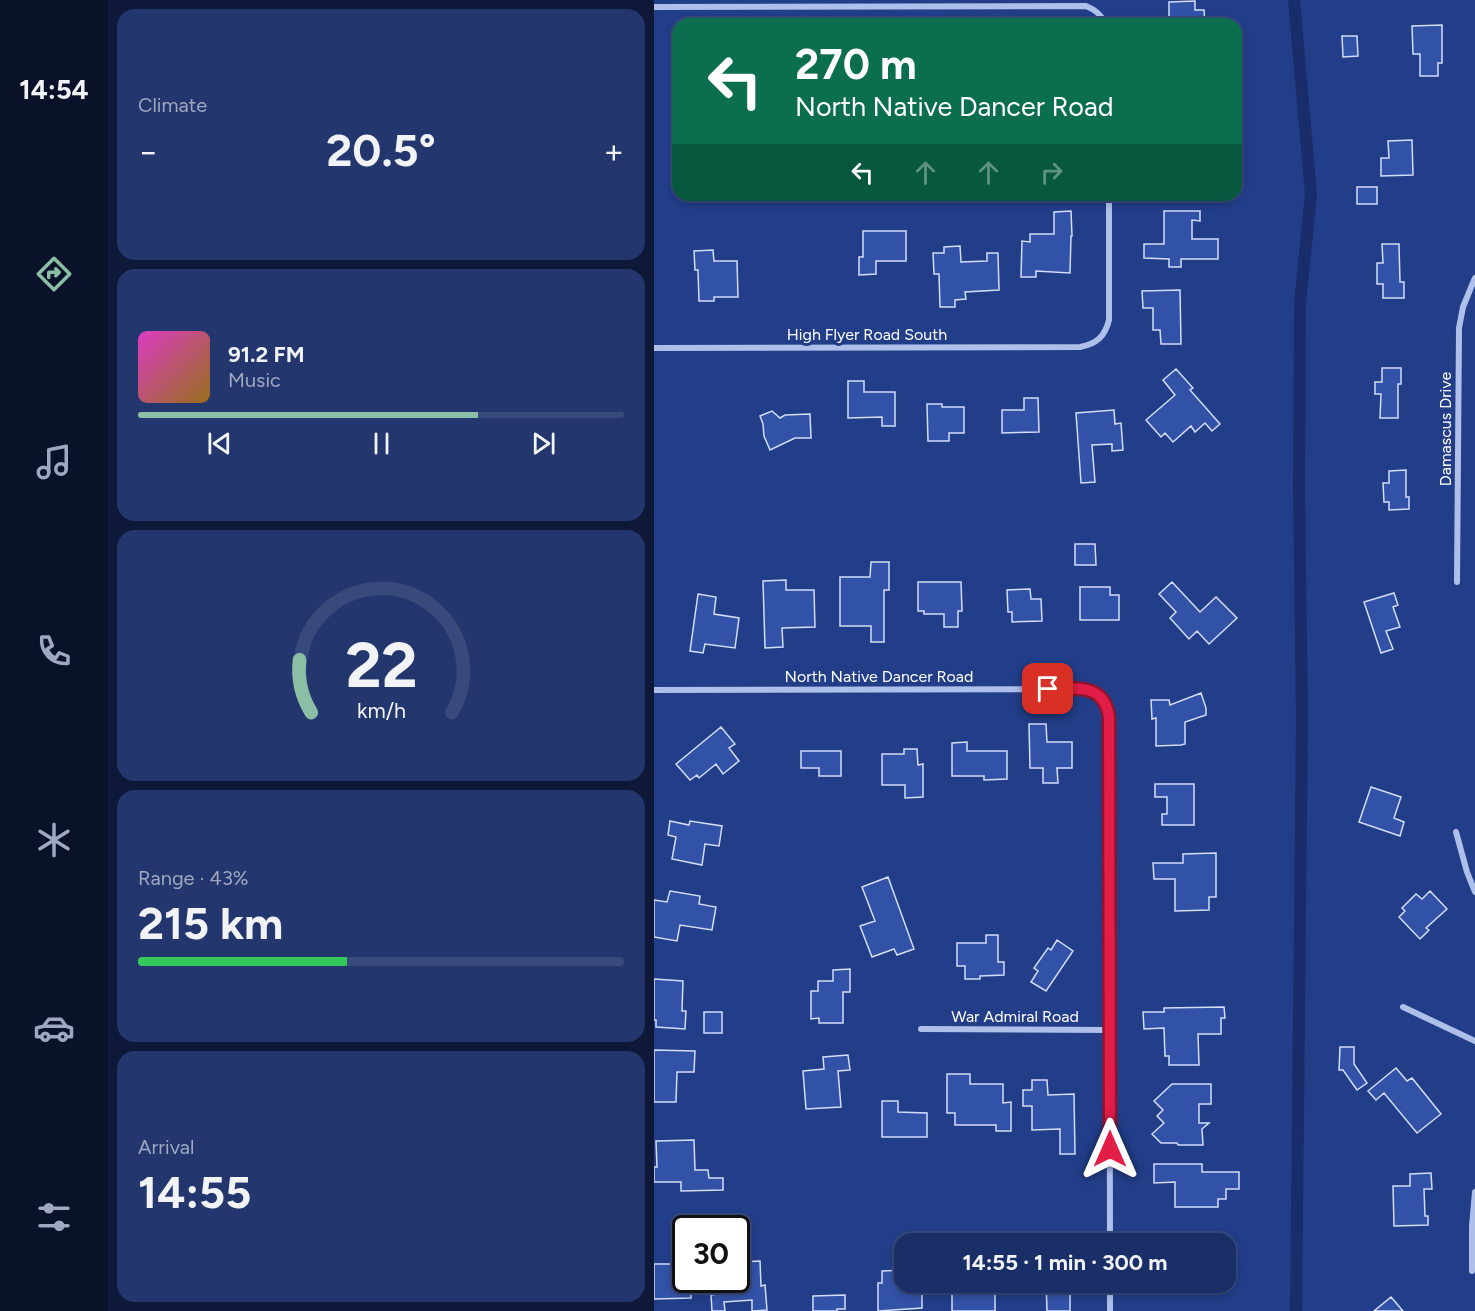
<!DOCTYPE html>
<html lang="en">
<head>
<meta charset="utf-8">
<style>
  :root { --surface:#1a2e67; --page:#23366d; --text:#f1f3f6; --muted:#9fa8c0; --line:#384a7b; --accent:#8abfa5 }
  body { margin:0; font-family:Figtree,sans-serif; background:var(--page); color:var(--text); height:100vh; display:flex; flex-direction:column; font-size:22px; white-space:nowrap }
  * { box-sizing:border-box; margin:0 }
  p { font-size:20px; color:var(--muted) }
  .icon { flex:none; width:33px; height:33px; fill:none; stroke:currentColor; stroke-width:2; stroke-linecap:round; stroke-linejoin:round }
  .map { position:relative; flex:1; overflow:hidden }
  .side { display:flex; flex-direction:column; gap:9px; padding:9px; background:#0e1939; width:546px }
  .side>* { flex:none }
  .hud { position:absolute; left:18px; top:18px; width:570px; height:183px; border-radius:18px; box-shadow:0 3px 9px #0003,0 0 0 2px var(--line); background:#0b6e4f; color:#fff; overflow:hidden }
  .speed { position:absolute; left:18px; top:1215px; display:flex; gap:12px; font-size:30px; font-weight:700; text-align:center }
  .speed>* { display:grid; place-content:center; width:78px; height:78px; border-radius:50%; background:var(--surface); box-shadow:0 3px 9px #0003,0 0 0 2px var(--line); line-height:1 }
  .speed .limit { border:3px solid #111; border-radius:9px; background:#fff; color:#111 }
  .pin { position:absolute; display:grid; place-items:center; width:51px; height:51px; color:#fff; margin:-26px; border-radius:12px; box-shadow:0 3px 9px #0006 }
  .me { position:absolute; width:66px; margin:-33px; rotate:0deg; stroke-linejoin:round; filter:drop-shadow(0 0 4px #0008) }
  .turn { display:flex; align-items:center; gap:21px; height:126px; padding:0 24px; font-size:27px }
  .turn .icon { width:78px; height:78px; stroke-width:2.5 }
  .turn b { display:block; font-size:42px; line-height:51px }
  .lanes { display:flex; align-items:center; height:57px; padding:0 24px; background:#0003; justify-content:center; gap:30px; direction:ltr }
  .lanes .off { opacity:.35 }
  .big { font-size:45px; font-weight:700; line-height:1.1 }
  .side .tile { flex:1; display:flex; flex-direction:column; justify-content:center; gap:9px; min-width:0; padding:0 21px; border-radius:18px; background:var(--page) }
  .side .dial { align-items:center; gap:0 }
  .dial svg { height:156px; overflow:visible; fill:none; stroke:var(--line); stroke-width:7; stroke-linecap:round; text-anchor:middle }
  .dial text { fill:var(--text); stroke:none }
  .song { display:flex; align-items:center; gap:18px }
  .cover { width:72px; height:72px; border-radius:9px; background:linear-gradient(135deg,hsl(310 70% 55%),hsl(40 70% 35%)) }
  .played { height:6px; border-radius:3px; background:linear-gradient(90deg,var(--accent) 70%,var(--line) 70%) }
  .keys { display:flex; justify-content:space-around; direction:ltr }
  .heat { display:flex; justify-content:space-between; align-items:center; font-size:33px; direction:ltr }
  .charge { height:9px; border-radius:4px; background:linear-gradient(90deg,#34c759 43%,var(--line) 0) }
  .trip { position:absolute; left:240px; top:1233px; width:342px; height:60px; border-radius:18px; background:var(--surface); box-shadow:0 3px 9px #0003,0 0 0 2px var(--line); font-weight:700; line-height:60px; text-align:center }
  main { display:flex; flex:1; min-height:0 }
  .tabs { display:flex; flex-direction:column; width:108px; justify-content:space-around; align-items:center; background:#0a1229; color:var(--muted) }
  .tabs .icon { width:42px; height:42px }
  .tabs .active { color:var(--accent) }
  .tabs b { font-size:27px; color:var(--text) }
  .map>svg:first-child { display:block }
</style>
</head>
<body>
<main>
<nav class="tabs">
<b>14:54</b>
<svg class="icon active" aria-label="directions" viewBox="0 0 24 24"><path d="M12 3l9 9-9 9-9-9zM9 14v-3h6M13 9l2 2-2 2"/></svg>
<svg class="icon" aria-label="music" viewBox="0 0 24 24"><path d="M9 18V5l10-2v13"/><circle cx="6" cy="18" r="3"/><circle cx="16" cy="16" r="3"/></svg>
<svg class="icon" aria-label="phone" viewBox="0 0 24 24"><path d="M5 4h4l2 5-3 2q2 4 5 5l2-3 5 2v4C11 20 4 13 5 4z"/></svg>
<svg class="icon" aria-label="climate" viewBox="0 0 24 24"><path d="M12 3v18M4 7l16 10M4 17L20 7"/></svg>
<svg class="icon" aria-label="car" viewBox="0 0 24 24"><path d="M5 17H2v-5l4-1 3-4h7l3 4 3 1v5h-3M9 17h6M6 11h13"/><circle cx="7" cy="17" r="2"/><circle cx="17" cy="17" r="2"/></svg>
<svg class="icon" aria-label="filters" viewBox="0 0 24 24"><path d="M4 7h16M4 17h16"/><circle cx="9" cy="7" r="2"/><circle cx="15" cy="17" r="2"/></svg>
</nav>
<section class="side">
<div class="tile"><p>Climate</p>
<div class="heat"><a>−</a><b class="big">20.5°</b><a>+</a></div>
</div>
<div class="tile">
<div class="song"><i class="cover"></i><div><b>91.2 FM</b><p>Music</p></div></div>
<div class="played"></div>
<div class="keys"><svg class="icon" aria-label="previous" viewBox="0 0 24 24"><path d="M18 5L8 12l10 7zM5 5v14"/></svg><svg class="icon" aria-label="pause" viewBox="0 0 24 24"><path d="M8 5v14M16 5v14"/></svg><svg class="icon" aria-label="next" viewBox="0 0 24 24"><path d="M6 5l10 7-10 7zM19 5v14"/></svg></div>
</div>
<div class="tile dial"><svg viewBox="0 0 100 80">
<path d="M14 69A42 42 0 1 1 86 69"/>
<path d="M14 69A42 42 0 0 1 8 42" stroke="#8abfa5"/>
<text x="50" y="56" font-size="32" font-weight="700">22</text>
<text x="50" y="72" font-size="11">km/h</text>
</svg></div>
<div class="tile"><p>Range · 43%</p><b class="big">215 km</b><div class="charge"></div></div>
<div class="tile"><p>Arrival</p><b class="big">14:55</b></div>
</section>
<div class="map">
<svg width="821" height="1311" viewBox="0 0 821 1311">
  <rect width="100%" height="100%" fill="#223e89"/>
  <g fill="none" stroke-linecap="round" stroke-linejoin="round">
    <path stroke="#182d69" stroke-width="12" d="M640,0L657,194L646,303L645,489L648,719L642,1311"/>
  </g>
  <path fill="#3252a7" stroke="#d3ddf8" stroke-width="1.5" d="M541,1V10H550L551,24H515V2Z
    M788,25V63H784V76H766V54H759L758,26Z
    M688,36H703L704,56L689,57Z
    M758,140L759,175L727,176V158H735L734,141Z
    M703,187H723V204H703Z
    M417,211L418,236H417L416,273L382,271V277H367L368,241L376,242V234H400V212Z
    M510,211H546V221L538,220V239H564V259H527V267H515V259L490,258V244H510Z
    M209,231H252V261H222V274L205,275V257H209Z
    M728,244H745L746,282H750V298H729V284H723V263H729Z
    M306,246L307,262L333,261V253H344L345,290L311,292L312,299L301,300V307H286L285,274H280L279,253H290V247Z
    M59,250L60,261H83L84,297H60V301H45L44,270H41L40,251Z
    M526,290L527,344H507L506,330H499V308H489L488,291Z
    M728,368H747V384H744V418H726L727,394H721V382H728Z
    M522,369L539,388L536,390L566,424L558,431L551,423L541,432L537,426L519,442L511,433L507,437L492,420L521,395L509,380Z
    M194,381H210V392H241V426H228V417L194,418Z
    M370,398H384L385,432L348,433V410H370Z
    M273,404H288V407H310V433H295V441H274Z
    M460,410L461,424L467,423L469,450L458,451V444L438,445L441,482L427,483L422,413Z
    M118,411L126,418L131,415L156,414L157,438H141L116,450L110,436L109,424L106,416Z
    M752,470V497H755V509L735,510V502H730L729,483H735V471Z
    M421,544H441L442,565H421Z
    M217,562H235V590H230V642H217V626H186V577H216Z
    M132,580V590H160L161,627L128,628L129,647L111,648L109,581Z
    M264,582H307L308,611H304V627H290V614H270V611H264Z
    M518,582L546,612L562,597L583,618L555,644L543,631L535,639L516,618L522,612L505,594Z
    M426,587H456V595H465V620H426Z
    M376,589L377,599H387L388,621L358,622V612H354L353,590Z
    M740,593L744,605L739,607L746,627L732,631L739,649L727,653L710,602Z
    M44,594L62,597L60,614L85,618L81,648L51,644L49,653L36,651Z
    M547,693L552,708V715L531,722V744L527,745L502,746V718L498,719L497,700H515L516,705Z
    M375,724H392L393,742H418V768H403L404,783H389V768H376Z
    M67,727L81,744L75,748L85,761L69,774L62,764L45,778L43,775L36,780L22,764Z
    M313,742V751H353V779L330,780V776H298V743Z
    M250,749H263L264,765L269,764V797L251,798V785H228V754H250Z
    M147,751H187V776H165V768H147Z
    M501,784H540V825H508V814H513V797H501Z
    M717,787L747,797L740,818L750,822L746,836L705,822Z
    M16,821L35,825L36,821L68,826L65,846L51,844L48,865L18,859L22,837L14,835Z
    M562,853V897H555V910L521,911V879H500L499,863H529V854Z
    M234,877L260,949L243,955L240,949L218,957L206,926L221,921L208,887Z
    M16,891L46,896L45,904L62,907L58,930L26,925L23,941L0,937V900L13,902Z
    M776,891L793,909L772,928L775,930L766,939L745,917L751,911L748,908L762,894L768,899Z
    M332,935H344V962H350V975L326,976V979H311V966H303V943H332Z
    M403,940L419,951L392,991L377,982L384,971L380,968L394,948L397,950Z
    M196,969V992H189V1023H165V1018L157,1019V991H164V981H179V970Z
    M0,979L29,981L28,1011H32L31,1029L2,1027V1020H0Z
    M570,1007L571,1018H567V1034H544L545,1065H515V1056H511L510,1028L490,1029L489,1012H510V1008Z
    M50,1012H68V1033H50Z
    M686,1047H700V1064L713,1083L703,1090L689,1070H685Z
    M0,1050L41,1051L40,1072H23L22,1102H0Z
    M194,1055L196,1070L184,1071L187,1107L152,1109L149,1071L170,1069L169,1057Z
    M742,1068L753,1081L758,1078L787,1114L763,1133L730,1093L722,1100L714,1091Z
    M293,1074H316V1084H349V1103L357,1102V1131H342V1125H301V1113H293Z
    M378,1080H393L394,1095L420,1094L421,1154H406V1129L378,1130V1106H369V1090H378Z
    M518,1084H557V1104H545V1123H555L548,1129L549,1145H524L523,1143H507L498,1134L510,1123L503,1116L509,1110L500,1101Z
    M228,1101H244V1112L273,1113V1137H228Z
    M40,1140L41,1170H54L55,1178H69V1190L27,1191V1182H0V1167H3L2,1141Z
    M500,1164H548V1172H585V1189H572V1199H564V1207H521V1182L500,1183Z
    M777,1173L778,1189H770L771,1216H774V1225L740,1226L739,1186H756V1174Z
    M106,1261L107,1286L111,1285L113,1310L98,1311V1300L70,1302L71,1311H58L57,1295L63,1294V1280H82V1278H85L84,1262Z
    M0,1264H32V1280H37V1298L0,1299Z
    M250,1270V1282H268V1308L224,1311V1283H228V1271Z
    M298,1282H341V1311H298Z
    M392,1282H412V1289H416V1311H393Z
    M191,1295V1309H183V1311H159V1296Z
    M737,1297L749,1311H720Z"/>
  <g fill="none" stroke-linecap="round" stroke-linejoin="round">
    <path stroke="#aebfea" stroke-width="6" d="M0,7L432,6C442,10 447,15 452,24
      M0,348L426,347C443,344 451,336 455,320V195
      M803,582L805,328L809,307L821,278
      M0,690L433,689C447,695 453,703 455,717L456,1244
      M802,832L813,872L821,892
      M749,1007L821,1041
      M267,1029L456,1030
      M818,1271V1226L821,1192
      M456,1282V1311"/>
  </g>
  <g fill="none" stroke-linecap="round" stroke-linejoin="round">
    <defs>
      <path id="route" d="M394,689C421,689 450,682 455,717L456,1149"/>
    </defs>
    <use href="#route" stroke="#92132f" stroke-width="15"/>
    <use href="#route" stroke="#e11d48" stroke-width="10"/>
  </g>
  <g text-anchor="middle" stroke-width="6" stroke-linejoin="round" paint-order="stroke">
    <g font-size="16" fill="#fff" stroke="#223e89">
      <text x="213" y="340">High Flyer Road South</text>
      <text transform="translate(791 429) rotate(-90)" y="6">Damascus Drive</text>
      <text x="225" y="682">North Native Dancer Road</text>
      <text x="361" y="1022">War Admiral Road</text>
    </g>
  </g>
</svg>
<div class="speed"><div class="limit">30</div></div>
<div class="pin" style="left:394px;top:689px;background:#d93025"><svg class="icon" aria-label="arrive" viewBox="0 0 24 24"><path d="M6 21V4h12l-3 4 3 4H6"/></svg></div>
<svg class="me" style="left:456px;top:1149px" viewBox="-20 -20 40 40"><path d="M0-17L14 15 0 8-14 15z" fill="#e11d48" stroke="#fff" stroke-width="4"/></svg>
<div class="trip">14:55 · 1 min · 300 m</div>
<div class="hud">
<div class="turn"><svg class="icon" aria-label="left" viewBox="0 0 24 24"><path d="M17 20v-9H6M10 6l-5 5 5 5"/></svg><div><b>270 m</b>North Native Dancer Road</div></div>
<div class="lanes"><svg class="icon" aria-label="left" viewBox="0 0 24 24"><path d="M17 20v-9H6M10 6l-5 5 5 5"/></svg><svg class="icon off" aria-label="ahead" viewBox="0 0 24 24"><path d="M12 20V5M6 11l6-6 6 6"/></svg><svg class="icon off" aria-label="ahead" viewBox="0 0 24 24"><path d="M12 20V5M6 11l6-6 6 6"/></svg><svg class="icon off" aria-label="right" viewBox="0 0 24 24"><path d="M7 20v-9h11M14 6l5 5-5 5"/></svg></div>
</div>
</div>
</main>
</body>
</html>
